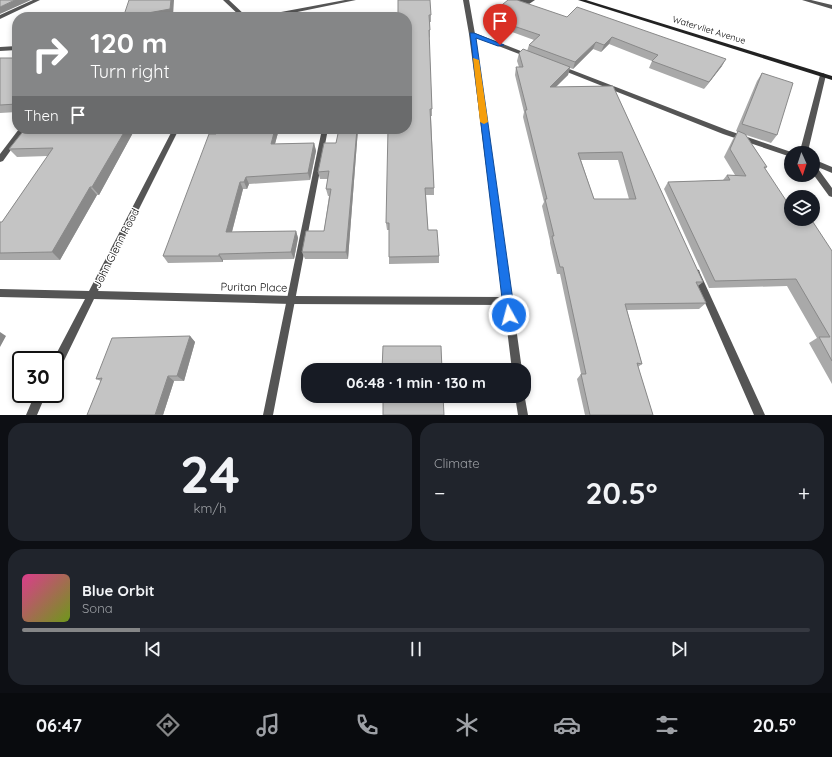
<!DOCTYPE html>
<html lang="en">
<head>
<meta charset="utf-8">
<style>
  :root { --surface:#171b24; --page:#20242c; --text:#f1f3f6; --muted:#9ea1a6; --line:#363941; --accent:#858687 }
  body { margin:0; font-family:Quicksand,sans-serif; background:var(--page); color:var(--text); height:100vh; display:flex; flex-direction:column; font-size:15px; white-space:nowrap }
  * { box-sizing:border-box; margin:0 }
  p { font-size:13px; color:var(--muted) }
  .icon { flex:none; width:22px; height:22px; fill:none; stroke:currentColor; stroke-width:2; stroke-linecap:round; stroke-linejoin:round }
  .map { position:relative; height:415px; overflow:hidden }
  .panel { display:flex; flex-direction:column; gap:8px; padding:8px; background:#0d0f14; flex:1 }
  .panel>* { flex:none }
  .top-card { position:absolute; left:12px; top:12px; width:400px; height:122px; border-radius:16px; box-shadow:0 2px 6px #0003; background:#858687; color:#fff; overflow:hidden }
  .needle { width:26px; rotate:177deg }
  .tools { position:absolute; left:784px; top:146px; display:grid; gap:8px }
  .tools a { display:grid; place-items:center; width:36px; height:36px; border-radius:50%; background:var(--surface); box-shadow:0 2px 6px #0003; font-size:20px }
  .speed { position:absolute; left:12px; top:351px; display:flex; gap:8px; font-size:20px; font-weight:700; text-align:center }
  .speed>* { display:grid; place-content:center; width:52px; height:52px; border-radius:50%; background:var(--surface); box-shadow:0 2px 6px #0003; line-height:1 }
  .speed .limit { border:2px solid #111; border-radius:6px; background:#fff; color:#111 }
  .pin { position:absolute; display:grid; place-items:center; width:34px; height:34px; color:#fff; margin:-41px -17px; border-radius:50% 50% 50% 0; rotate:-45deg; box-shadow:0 0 4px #0007 }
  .pin .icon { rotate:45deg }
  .me { position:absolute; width:44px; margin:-22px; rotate:353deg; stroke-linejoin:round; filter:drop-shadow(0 0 3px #0008) }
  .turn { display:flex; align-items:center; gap:14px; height:84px; padding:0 12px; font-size:18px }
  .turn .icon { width:52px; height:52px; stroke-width:2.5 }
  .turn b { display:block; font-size:28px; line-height:34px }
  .then { display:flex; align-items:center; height:38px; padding:0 12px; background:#0003; gap:8px; font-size:15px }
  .big { font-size:30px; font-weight:700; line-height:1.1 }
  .panel .widget { flex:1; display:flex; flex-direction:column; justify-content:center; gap:6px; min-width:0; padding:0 14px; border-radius:16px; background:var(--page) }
  .panel .dial { align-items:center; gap:0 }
  .dial b { font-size:52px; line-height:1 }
  .song { display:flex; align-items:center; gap:12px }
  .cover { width:48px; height:48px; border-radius:6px; background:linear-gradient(135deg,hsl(330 70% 55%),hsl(80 70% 35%)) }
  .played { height:4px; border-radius:2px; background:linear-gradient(90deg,var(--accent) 15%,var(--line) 15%) }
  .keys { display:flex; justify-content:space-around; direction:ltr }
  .heat { display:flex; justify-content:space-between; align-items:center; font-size:22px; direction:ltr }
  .panel .tiles { flex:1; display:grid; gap:8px; grid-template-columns:1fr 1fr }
  .widget:last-child { grid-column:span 2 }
  .trip { position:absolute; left:301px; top:363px; width:230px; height:40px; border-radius:16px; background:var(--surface); box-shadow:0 2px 6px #0003; font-weight:700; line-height:40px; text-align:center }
  .menu { display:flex; height:64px; justify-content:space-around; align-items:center; background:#090b0e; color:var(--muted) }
  .menu .icon { width:28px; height:28px }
  .menu .on { color:var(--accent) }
  .menu b { font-size:18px; color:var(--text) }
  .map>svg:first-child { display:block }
</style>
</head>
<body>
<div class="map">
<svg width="832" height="415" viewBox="0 0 832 415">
  <rect width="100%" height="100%" fill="#fff"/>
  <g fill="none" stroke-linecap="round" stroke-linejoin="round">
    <path fill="#555" fill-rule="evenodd" d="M33,0H40L0,19V15Z
      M516,0H535L529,4Z
      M802,0H811L832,5V9Z
      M472,32L531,55L532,56L527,57L470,35L469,34Z
      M559,65L727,130L794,153H791V157L723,134L557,68L556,67Z
      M19,129H26L3,161L0,162V154Z
      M322,129H328L273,415H263Z
      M813,159L832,167V173L813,165Z
      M696,269L699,270L700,273L765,415H754L692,273L693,270Z"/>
    <path fill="#555" fill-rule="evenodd" d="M223,0H229L247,17H241Z
      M345,0H356L273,17H262L265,15Z
      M463,0H469L475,34L522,370H512L504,305L291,304L94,299L59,371L55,372V360H53L85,299L0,297V289L89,291L173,129H179L98,291L291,296L503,297L469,34Z
      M17,46V50L0,51V47Z
      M823,73L826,75L809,147L810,153H802L801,147L820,75Z
      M813,165L816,166L832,188V197L829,196L813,174Z
      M524,393L528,415H518L515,396H524Z
      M35,394H46L37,415H26Z"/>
    <path fill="#222" fill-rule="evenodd" d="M578,0H586L832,76V80Z"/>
  </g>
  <path fill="#a9a9a9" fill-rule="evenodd" d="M431,15V22H430V37L429,38L432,109V116H431L434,188V195H426L428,230L439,256V263L389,264V230H387L386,223L407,17Z
    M487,17H567L722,66L704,89L649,68L652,61L609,44L601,52L593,49L573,69L570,68L568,75L555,87L613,86L703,282L698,286L706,303L699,309L627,310L642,364L638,367L653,415H585L577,379L581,374L560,274H557L550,243V241L542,206L544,202L523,117L524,112L515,75L516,67H519L517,61L519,53L527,51L529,45L534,40L487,23ZM581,160H618L629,199H594Z
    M0,58H17V112L0,113Z
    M762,73L777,135L771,143L746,135L767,167L765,169L791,219L832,251V384L809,343L817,338L787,286L709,288L664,189L668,182L723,180L727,175H735L724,157L733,139L738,132L736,131L757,81Z
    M25,129H135L99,195H97L60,260H0V222H2L48,156L17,157L9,149Z
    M217,129H279L275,144L314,143L316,151L310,180L249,184L247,189H243L232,232L296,231L298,238L294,259L223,260V262L168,263L163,256Z
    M339,129H358L348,259H305L302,252L324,231L329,196H328L326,189L328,179H320L318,172L336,143Z
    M190,336L195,342L184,381H174L163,415H87L101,381L96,379Z"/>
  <path fill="#898989" d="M15,0H31L0,14V7Z
    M171,0H174L173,16L168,17H125L124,15Z
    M612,37L609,44L601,52L604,45Z
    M596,42L593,49L573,69L575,62Z
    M726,59L722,66L704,89L709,82Z
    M570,67L568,75L548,95L550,87Z
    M126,129H135L99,195L92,187Z
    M275,129H279L273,151L271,144Z
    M357,129H358L348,259L346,252Z
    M314,143L316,151L310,180L308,173Z
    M246,177L249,184L247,189L244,182Z
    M240,182L243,189L230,239L226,232Z
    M90,187L97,195L60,260L52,252Z
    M296,231L298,238L294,259L291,252Z
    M219,254L223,260V262L219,256Z
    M0,332L6,336L0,347Z
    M190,336L195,342L184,381L177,376Z
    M168,376L174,381L163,415H155Z"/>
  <path fill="#c4c4c4" stroke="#898989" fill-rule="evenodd" d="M0,0H15L0,7Z
    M129,0H171L170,9L131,16L132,14L124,15Z
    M398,0H430L431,15H429L430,30H429L432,109H430L434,188H425L428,230H437L439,256L389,257V223H386L388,129H407V17H398Z
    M508,0H517L567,17L577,7L726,59L709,82L652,61L658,55L612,37L604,45L596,42L575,62L529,45L540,35L487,17Z
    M335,16V17H290Z
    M523,49L570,67L550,87L613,86L703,282H696L706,303L625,304L642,364L637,363L653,415H590L581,374H586L563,267H560L552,236H554L545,199H547L525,110H527L516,67H523L519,53ZM622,152L636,199H594L578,153Z
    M0,58H17V104L0,105Z
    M762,73L793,83L777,135L742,124Z
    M25,129H126L92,187H90L52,252L0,253V222H2L53,148L9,149Z
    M217,129H275L271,144L314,143L308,173L246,177L244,182H240L226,232L296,231L291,252L219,254V256H163L209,134H216Z
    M339,129H357L346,252H302L306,231H324L331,189H326L329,171L318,172L324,143H336Z
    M738,131L745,134L767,167H764L791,208V219H811L832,251V361L819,337H830L796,279L715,281L668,182L730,180L727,175L746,176L730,149Z
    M190,336L177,376H168L155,415H87L102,378L96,379L112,338Z
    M383,346H441L442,370H382Z
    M383,396H443L444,415H383Z"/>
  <path fill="#1a73e8" stroke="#114b97" d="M470,33H474L504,45L498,46L476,38L515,315L513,319L509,320L505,319L504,315Z"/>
  <path fill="#f59e0b" d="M473,58L479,60L488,122L484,124L480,122Z"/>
  <g text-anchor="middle" stroke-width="3" stroke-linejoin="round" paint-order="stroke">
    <g font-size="9" fill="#000" stroke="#fff">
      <text transform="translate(709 30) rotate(17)" y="3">Watervliet Avenue</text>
    </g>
    <g font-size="11" fill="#000" stroke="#fff">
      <text transform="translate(116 248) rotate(-63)" y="4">John Glenn Road</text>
      <text transform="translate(254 287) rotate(1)" y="4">Puritan Place</text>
    </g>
  </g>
</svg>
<div class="tools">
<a><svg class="needle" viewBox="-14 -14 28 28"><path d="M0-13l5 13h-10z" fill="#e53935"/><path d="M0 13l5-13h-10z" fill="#9ea1a6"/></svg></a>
<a><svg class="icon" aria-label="layers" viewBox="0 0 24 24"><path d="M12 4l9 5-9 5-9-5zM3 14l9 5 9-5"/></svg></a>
</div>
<div class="speed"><div class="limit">30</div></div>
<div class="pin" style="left:500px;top:45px;background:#d93025"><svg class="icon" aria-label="arrive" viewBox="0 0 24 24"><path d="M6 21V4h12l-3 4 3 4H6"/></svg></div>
<svg class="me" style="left:509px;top:315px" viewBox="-20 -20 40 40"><circle r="17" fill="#1a73e8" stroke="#fff" stroke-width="3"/><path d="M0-11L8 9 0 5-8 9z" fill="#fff"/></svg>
<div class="trip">06:48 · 1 min · 130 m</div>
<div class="top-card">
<div class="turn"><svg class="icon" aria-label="right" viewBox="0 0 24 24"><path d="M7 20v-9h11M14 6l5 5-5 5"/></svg><div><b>120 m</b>Turn right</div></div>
<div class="then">Then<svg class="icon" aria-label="arrive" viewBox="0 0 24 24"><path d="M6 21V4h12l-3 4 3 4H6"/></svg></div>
</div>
</div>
<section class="panel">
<div class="tiles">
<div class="widget dial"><b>24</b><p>km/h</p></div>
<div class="widget"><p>Climate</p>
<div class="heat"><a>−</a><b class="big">20.5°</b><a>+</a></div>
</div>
<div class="widget">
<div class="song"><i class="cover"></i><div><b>Blue Orbit</b><p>Sona</p></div></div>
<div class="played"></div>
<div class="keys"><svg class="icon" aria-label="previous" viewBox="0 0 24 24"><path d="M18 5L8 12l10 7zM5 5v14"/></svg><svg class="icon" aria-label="pause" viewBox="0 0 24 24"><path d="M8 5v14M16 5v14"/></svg><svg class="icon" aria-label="next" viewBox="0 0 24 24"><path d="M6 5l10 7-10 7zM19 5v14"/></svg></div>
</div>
</div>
</section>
<nav class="menu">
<b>06:47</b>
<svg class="icon on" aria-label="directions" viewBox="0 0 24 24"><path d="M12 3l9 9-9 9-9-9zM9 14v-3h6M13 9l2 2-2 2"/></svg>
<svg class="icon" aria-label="music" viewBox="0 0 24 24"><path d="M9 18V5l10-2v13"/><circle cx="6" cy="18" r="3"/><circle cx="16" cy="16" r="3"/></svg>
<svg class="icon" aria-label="phone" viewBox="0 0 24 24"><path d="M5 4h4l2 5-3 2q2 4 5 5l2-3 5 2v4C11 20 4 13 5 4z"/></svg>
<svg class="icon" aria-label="climate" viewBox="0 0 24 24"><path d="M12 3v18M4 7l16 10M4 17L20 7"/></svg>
<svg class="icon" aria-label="car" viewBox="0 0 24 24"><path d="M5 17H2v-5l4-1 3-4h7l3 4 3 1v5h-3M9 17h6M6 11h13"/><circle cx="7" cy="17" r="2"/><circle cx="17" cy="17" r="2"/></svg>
<svg class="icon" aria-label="filters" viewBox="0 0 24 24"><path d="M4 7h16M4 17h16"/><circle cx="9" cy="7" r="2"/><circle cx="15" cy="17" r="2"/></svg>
<b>20.5°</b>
</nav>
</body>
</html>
